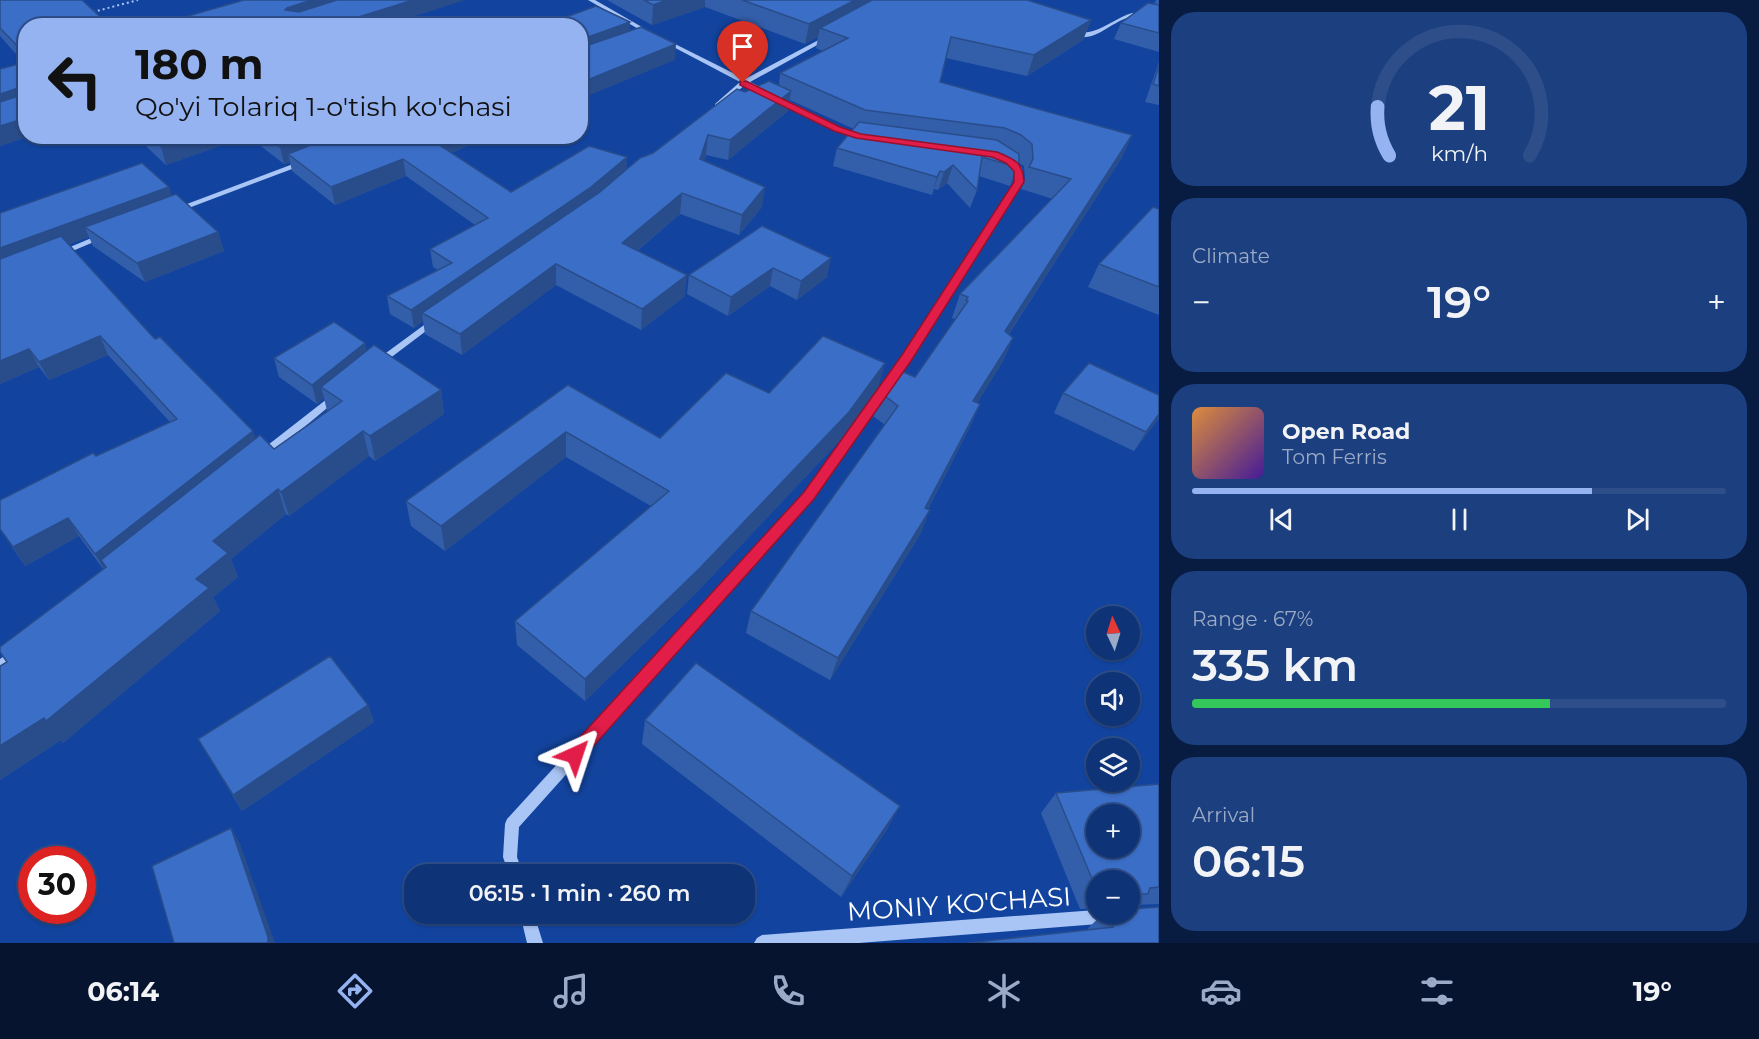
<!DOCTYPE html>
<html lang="en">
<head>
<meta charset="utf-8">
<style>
  :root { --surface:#0e3377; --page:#1c3f7f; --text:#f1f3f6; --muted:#9baac6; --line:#2e4e89; --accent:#95b2f1 }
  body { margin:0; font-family:Montserrat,sans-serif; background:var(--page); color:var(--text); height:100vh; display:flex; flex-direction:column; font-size:22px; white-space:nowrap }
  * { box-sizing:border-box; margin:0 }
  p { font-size:20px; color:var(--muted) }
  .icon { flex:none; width:33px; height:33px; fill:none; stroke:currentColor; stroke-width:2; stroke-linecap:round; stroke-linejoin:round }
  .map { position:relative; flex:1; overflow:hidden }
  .side { display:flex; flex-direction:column; gap:12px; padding:12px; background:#081c41; width:600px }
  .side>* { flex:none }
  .top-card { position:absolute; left:18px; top:18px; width:570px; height:126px; border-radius:24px; box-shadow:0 2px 4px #0004,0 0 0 2px var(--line); background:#95b2f1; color:#111; overflow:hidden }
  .needle { width:39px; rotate:356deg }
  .tools { position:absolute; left:1086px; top:606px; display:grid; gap:12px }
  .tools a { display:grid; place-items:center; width:54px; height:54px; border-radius:50%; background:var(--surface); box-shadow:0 2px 4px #0004,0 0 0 2px var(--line); font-size:30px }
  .speed { position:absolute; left:18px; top:846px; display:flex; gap:12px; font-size:30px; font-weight:700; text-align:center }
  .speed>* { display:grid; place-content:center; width:78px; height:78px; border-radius:50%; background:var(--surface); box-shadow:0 2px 4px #0004,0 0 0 2px var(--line); line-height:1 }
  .speed .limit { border:9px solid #d22; background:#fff; color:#111 }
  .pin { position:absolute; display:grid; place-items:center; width:51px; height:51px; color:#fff; margin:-62px -26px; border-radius:50% 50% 50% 0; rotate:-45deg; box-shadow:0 0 6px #0007 }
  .pin .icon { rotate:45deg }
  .me { position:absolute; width:66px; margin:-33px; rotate:42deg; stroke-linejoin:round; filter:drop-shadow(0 0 4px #0008) }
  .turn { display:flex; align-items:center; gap:21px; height:126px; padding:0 18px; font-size:27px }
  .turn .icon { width:78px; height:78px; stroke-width:2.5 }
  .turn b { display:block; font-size:42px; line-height:51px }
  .big { font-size:45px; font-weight:600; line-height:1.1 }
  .side .card { flex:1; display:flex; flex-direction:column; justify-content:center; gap:9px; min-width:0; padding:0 21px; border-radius:24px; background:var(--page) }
  .side .dial { align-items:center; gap:0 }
  .dial svg { height:156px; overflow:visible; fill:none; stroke:var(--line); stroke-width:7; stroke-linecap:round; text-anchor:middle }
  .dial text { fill:var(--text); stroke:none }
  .song { display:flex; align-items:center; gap:18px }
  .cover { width:72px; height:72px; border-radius:9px; background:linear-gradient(135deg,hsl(30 70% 55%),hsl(260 70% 35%)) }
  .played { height:6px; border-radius:3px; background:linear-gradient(90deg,var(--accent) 75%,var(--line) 75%) }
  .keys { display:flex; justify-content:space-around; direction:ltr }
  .heat { display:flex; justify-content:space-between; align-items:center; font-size:33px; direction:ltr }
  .charge { height:9px; border-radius:4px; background:linear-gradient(90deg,#34c759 67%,var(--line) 0) }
  .trip { position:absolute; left:404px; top:864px; width:351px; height:60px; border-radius:24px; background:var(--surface); box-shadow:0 2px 4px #0004,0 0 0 2px var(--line); font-weight:600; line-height:60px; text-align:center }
  .tab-bar { display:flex; height:96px; justify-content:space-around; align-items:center; background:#061430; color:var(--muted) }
  .tab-bar .icon { width:42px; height:42px }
  .tab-bar .current { color:var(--accent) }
  .tab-bar b { font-size:27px; color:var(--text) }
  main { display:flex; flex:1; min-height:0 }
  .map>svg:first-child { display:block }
</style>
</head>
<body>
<main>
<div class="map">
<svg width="1159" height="943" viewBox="0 0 1159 943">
  <rect width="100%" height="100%" fill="#12449f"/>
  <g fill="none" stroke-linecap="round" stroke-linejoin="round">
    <path stroke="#a9c5f5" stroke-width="2" stroke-dasharray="2 3" stroke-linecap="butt" d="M93,12L138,0"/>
    <path fill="#a9c5f5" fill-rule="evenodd" d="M588,0H595L654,34L649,35Z
      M1132,13H1144L1159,17V21C1150,18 1141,15 1131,17C1110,21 1094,46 1070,34C1077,31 1085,34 1093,31C1107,27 1118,17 1132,13Z
      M828,35L831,37L830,38L750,82L840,127L864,135V139C840,139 769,97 745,85L719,106H715V104L740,82L662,41L667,40L745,79Z
      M1003,158H1009L1022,168L1023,182L909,360L813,499L519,827L517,857L523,874H509L503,857L505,824L507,819L805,493L903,356L1015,182V171L1003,162Z
      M301,161L308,163L178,212H172L171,210Z
      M101,234H104L108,236L63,255H57L56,253Z
      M435,317L438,318L440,320L438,322L381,365H375L373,363L375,361Z
      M335,394L340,397L338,399L267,458H259L258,455L259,452L332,395Z
      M17,647L21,648L23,652C19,660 8,668 0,671V659Z
      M1096,910V914H1117L1118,916L1116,921L1111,923L859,943H754L757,938L762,935Z
      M520,914H534L543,943H527Z"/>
  </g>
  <path fill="#335faa" d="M0,0L26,26V136H30L0,146L24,63L0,36Z
    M607,0H1027L1091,20L1083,40L1027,76L946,58L940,82L1132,135L1122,157L1009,334L1013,338L1003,361L977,403L980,404L970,427L928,509L921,533L830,680L746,633L751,611L885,425L873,416L880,392L915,377L955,319L952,318L960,294L1053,199L1021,189L1025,179L1024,166L1019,163L1013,181L1010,186L979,176L977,190L970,208L947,183L938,190L934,189L932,195L833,166L837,148L854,129L790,100L788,111L728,160L706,155L704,161L762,207L739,235L680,214L637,251L685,296L641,330L556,285L462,355L425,334L423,321L414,328L390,314L387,296L438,270L433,267L430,249L475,225L406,176L335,205L292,171L290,162L284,164L248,136H490L451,153L511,192L627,157L626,169L653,153L745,92L779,85L780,73L823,51L816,48L818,37L805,44L705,7L652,25Z
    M1156,0H1159V52L1114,39L1121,23L1154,4Z
    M1159,62V105L1145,102Z
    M135,136H238L239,139L166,165Z
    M169,187L171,195L218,232L224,251L145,282L93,246L89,237L68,244L155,339L255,438L274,449L327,411L324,398L317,404L279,377L274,358L367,350L441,390L444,414L375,461L369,456L289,516L286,514L231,559L238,577L213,597L220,611L63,743L61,740L0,780V666L7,662L103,569L79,536L25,566L0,529L96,456L170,422L108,355L49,380L39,367L0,384V213Z
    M1159,209V315L1088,287L1099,264Z
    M762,226L827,277L797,300L770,286L728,316L687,294L689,275Z
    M568,385L660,438L769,393L878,388L843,437L697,592L585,701L517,645L515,621L651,506L566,457L445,551L411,526L406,501Z
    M1063,393L1159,395V418L1134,451L1054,413Z
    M368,705L374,722L242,811L198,739Z
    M645,720L888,828L841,897L642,744Z
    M1159,784V904L1135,905L1131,909L1159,943L1088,929V928L1103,914H1130V880H1096V909V908L1080,909L1041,813L1056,793Z"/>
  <path fill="#294d8b" d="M312,0H363L289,26L285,10L287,8Z
    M413,0H465L384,26H330Z
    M667,0H705V7L652,25L653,5Z
    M855,0H888L820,28L818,37L805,44L809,24Z
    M1091,20L1083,40L1027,76L1034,55Z
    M630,22L629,38L580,56V40Z
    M676,44L675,60L580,99V83Z
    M18,88L25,105L0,113V94Z
    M791,91L788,111L728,160L730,140Z
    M26,118V136H30L0,146V126Z
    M708,135L706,155L698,179L700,159Z
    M1132,135L1122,157L995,355L1005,331Z
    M192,136H238L239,139L166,165L161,147Z
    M310,136H359L288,154L290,162L284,164L280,147Z
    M448,136H490L437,159L435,142Z
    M627,157L626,174L422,313L423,321L414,328L411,310Z
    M403,159L406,176L335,205L331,187Z
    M1019,163L1013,181L1010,186L1016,167Z
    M953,165L947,183L938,190L944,172Z
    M940,171L932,195L937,177Z
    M169,187L175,205L85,227L89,237L0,270V248Z
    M765,187L762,207L739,235L742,215Z
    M682,193L680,214L621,264L622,243Z
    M218,232L224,251L145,282L137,263Z
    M831,258L827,277L797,300L801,281Z
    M556,264V285L462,355L460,334Z
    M773,268L770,286L728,316L731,297Z
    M687,275L685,296L641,330L642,309Z
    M100,336L108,355L49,380L39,362Z
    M1013,338L1003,361L964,425L973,401Z
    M365,343L369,362L321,387L324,398L317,404L312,385Z
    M29,349L39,367L0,384V361Z
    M885,363L878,388L843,437L697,592L585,701V679Z
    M441,390L444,414L375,461L370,436Z
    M980,404L970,427L916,531L925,508Z
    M1159,414V418L1134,451L1146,432Z
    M253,431L259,450L101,560L107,571L106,572L95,554Z
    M363,431L369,456L289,516L281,492Z
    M566,432V457L445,551L441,526Z
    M278,489L286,514L231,559L238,577L213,597L220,611L63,743L61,740L0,780V746L196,579L213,541Z
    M930,510L921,533L830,680L838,658Z
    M68,518L79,536L25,566L13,547Z
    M368,705L374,722L242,811L233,795Z
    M900,806L888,828L841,897L852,876Z
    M231,828L240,844L275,943H268Z"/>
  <path fill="#3b6ec6" stroke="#294d8b" stroke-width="1.5" fill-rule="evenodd" d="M0,0H82L110,26H26V55L0,28Z
    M244,0H312L287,8L285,10L299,12L337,0H413L330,26H153Z
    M644,0H667L653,5Z
    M742,0H855L809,24Z
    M872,0H1027L1091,20L1034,55L951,37L940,82L1132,135L1005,331L1013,338L973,401L980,404L925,508L930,510L838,658L751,611L898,406L880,392L896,369L915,377L968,301L966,300L968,297L960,294L1071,179L1029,167L1033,159L1032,144L1021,135L1005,128L865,110L780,73L848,38L820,28Z
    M1148,3L1159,5V33L1121,23Z
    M596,6L630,22L580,40V26H542Z
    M641,27L676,44L580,83V48Z
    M26,62V118L0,126V102L19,96L21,90L18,88L0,94V69Z
    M1159,66V86L1153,84Z
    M769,81L791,91L730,140L708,135L700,159L765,187L742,215L682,193L622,243L687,275L642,309L556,264L460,334L422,313L600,192L640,158L653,153L737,89L745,92Z
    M859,122L997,140L1019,154V163L1016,167L982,157L977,190L953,165L944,172L940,171L937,177L837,148Z
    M148,136H192L161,147Z
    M265,136H310L280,147Z
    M334,136H448L435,142L511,192L589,146L627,157L591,187L411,310L387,296L452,263L430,249L488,218L403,159L331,187L288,154Z
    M142,163L169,187L0,248V213Z
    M176,194L218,232L137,263L85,227Z
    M1153,207L1159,209V287L1099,264Z
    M762,226L831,258L801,281L773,268L731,297L689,275Z
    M61,236L155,339L160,337L253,431L95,554L68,518L13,547L0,529V500L93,453L96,456L177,419L100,336L39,362L29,349L0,361V259Z
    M334,322L365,343L312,385L274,358Z
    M823,336L885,363L849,412L700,568L585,679L515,621L669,491L566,432L441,526L406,501L568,385L660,438L726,373L769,393Z
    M374,345L441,390L370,436L363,431L281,492L278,489L213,541L228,553L196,579L209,588L46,721L44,718L0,746V666L7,662L0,652V647L106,567L101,560L260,435L274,449L342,401L321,387Z
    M1089,363L1159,395V414L1146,432L1063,393Z
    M330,656L368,705L233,795L198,739Z
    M696,663L900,806L852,876L645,720Z
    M1159,784V887L1150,888L1148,894H1130V880H1096V888L1056,793ZM1096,814H1130V848H1096Z
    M231,828L268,937V943H174L152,866Z
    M1159,907V943H968L1113,927L1107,914H1130V909Z"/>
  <path fill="#e11d48" stroke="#92132f" stroke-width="1.5" d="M740,81H746L840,127L861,134L997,152C1014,159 1023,162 1024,182L911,361L814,499L581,760L575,763L569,760L566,755L569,749L804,492L902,355L1014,182V171L1006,163L992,157L856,138L834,131L740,85Z"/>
  <g text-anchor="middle" stroke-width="6" stroke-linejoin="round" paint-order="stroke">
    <g font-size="26" fill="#fff" stroke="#12449f">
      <text transform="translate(959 904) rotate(-4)" y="9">MONIY KO'CHASI</text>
    </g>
  </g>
</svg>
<div class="tools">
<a><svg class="needle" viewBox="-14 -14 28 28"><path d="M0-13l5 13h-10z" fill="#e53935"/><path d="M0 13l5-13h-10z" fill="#9baac6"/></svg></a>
<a><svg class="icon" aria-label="sound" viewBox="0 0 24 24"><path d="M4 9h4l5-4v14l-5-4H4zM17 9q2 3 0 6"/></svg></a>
<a><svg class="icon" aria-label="layers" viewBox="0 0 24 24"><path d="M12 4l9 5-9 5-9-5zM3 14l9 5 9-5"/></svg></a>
<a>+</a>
<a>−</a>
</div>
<div class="speed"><div class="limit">30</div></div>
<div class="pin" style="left:743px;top:83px;background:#d93025"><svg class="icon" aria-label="arrive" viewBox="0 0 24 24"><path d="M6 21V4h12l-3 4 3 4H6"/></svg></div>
<svg class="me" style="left:575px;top:755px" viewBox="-20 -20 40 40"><path d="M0-17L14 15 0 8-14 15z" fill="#e11d48" stroke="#fff" stroke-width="4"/></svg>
<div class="trip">06:15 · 1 min · 260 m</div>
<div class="top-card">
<div class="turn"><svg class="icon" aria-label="left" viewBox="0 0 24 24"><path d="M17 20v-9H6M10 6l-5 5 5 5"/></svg><div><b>180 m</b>Qo'yi Tolariq 1-o'tish ko'chasi</div></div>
</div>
</div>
<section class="side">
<div class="card dial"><svg viewBox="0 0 100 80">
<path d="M14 69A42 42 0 1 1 86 69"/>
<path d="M14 69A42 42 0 0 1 8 44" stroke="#95b2f1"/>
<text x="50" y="56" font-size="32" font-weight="700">21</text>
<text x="50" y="72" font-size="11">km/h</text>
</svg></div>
<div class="card"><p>Climate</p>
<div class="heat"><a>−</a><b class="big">19°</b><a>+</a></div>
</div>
<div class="card">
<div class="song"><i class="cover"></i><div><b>Open Road</b><p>Tom Ferris</p></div></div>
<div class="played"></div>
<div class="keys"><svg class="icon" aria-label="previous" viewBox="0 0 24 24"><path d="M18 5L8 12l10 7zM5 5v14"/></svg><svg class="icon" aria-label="pause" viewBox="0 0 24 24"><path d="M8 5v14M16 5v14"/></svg><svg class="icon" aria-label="next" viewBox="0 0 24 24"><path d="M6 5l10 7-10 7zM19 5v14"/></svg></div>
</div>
<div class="card"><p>Range · 67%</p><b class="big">335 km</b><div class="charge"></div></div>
<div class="card"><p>Arrival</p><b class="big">06:15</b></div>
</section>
</main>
<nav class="tab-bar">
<b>06:14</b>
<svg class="icon current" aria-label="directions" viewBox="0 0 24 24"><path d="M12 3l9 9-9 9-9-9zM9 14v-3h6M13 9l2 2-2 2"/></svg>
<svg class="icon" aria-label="music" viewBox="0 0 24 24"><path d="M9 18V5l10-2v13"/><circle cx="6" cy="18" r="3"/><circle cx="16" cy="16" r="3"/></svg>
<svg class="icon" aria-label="phone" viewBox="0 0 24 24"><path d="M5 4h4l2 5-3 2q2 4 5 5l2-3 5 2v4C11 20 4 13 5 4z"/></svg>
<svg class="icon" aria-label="climate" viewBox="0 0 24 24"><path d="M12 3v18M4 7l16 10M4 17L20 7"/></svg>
<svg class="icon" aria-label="car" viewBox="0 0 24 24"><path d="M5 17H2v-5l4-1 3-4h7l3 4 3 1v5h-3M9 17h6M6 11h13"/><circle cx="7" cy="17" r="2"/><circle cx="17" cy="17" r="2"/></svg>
<svg class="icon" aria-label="filters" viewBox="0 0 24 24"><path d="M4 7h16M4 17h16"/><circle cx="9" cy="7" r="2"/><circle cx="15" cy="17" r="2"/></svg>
<b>19°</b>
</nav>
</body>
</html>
